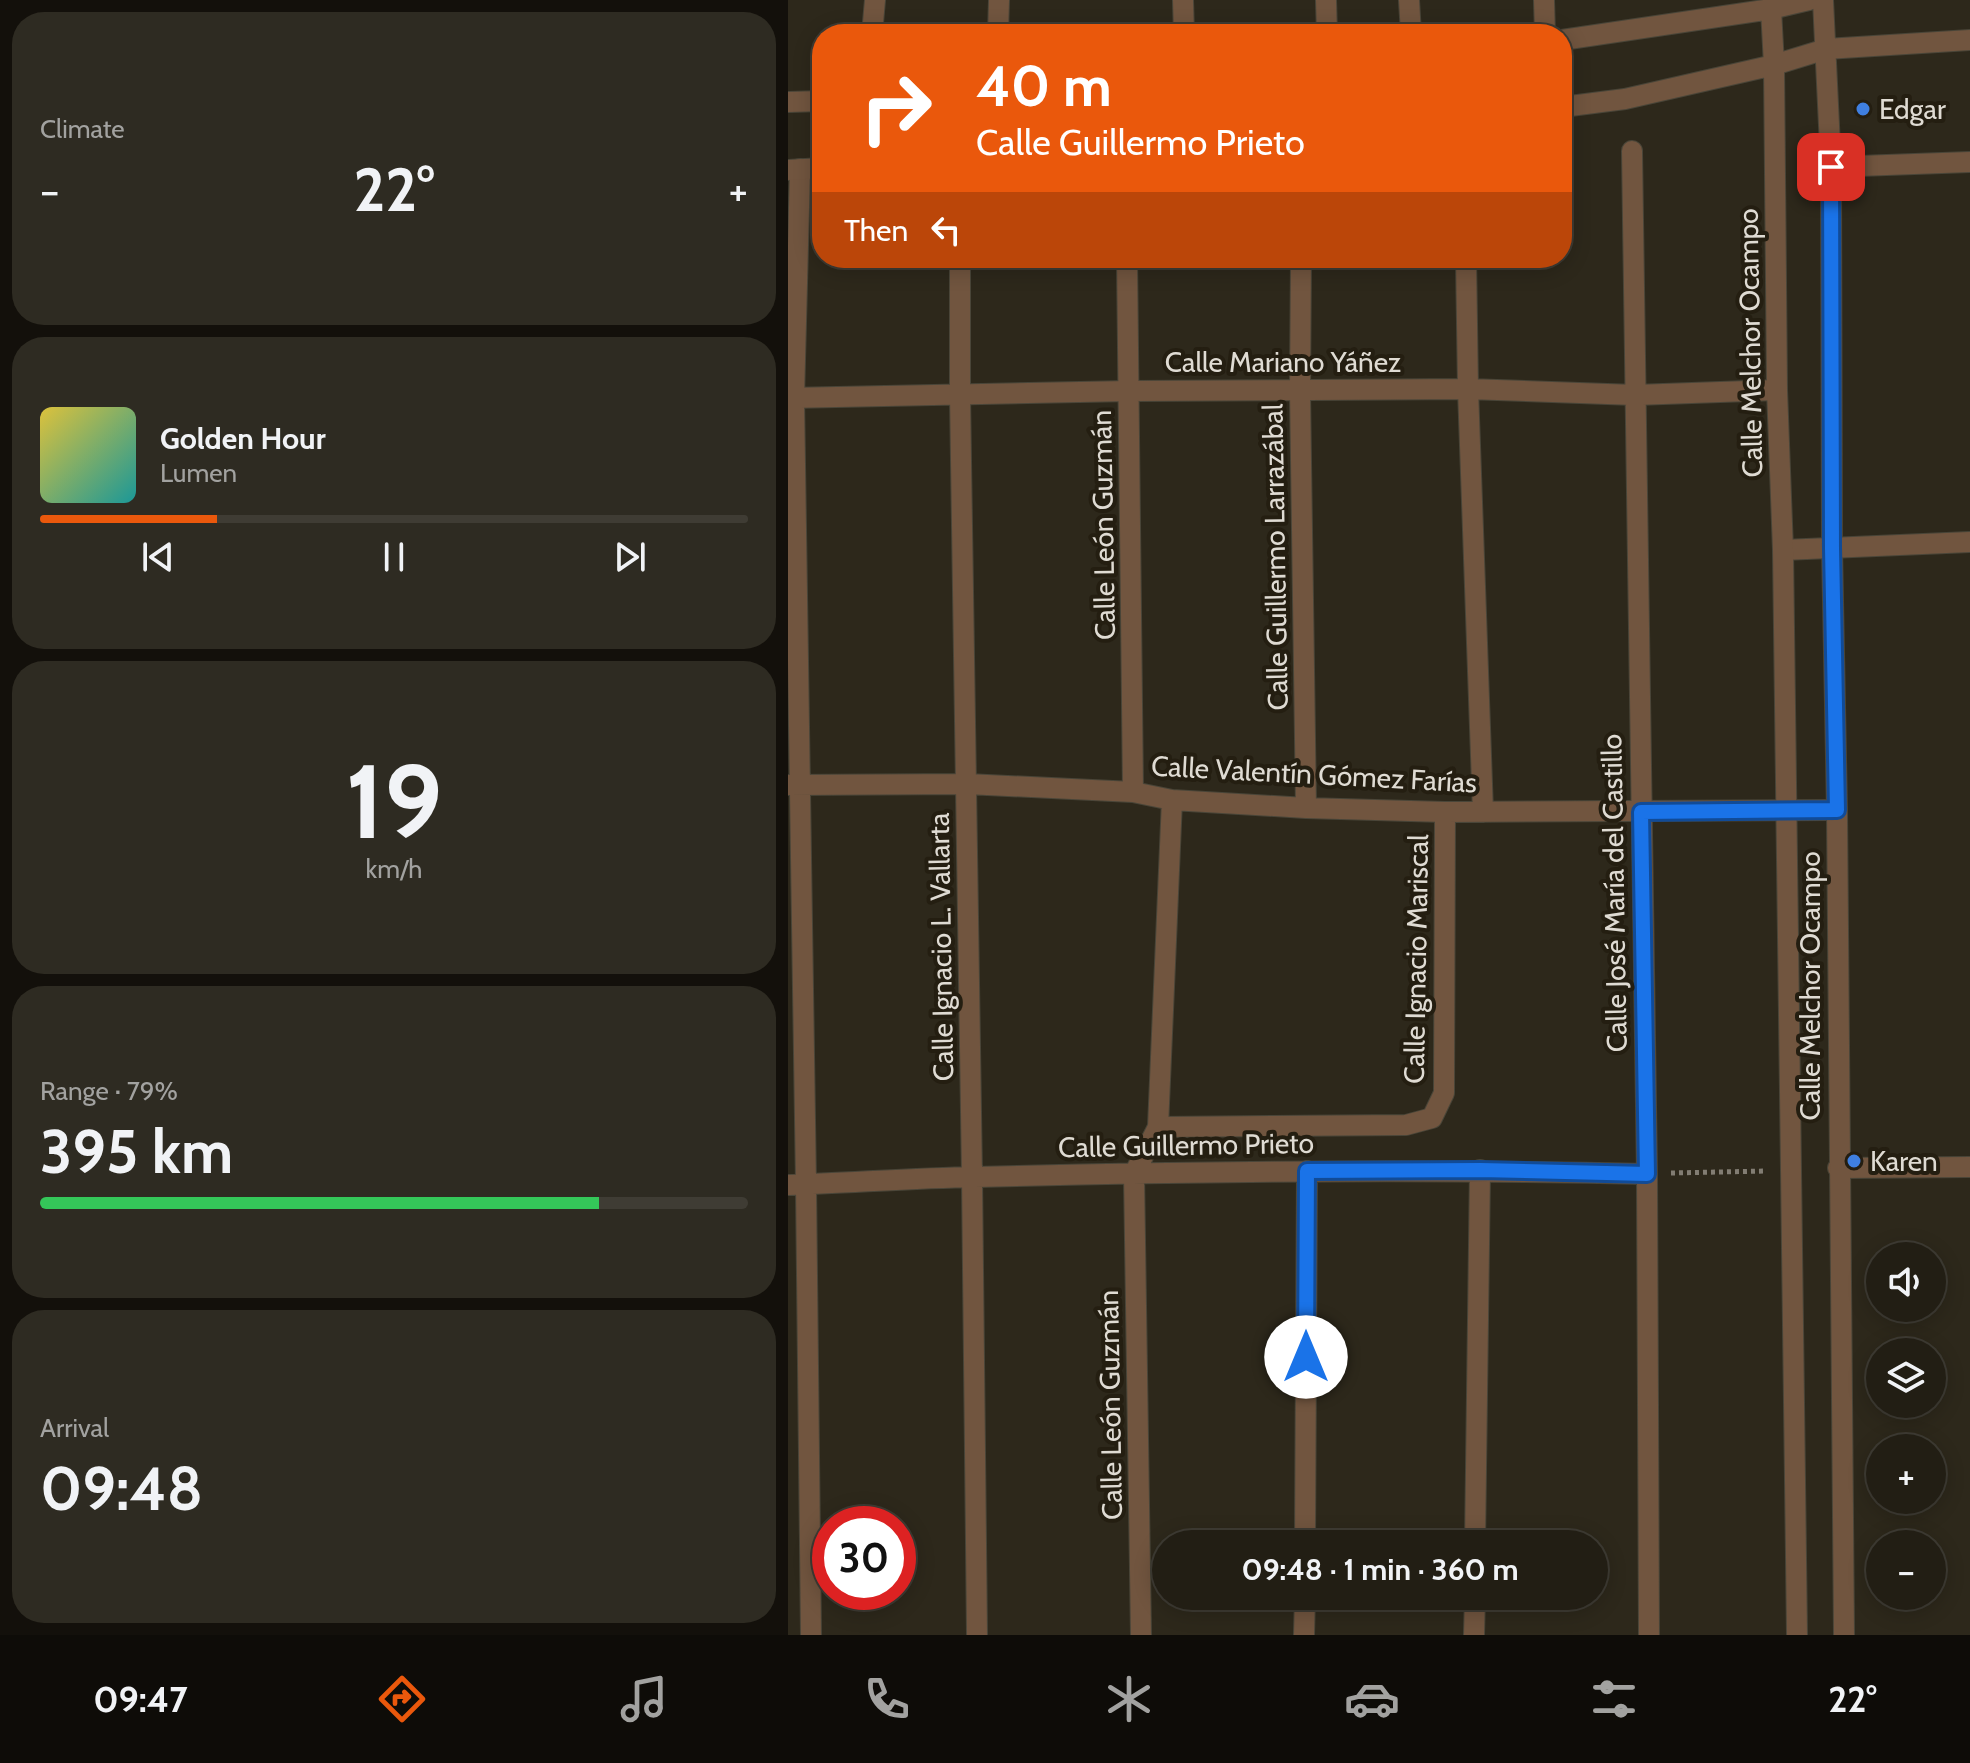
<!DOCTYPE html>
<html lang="en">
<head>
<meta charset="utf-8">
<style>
  :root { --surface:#221e14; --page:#2e2b22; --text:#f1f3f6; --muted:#a2a2a0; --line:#3f3c34; --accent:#ea580c }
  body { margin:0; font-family:Cabin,sans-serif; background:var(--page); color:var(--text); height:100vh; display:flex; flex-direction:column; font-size:30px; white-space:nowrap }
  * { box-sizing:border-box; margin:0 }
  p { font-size:26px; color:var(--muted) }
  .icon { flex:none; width:44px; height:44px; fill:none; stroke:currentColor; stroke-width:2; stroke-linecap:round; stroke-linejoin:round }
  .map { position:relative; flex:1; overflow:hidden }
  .side { display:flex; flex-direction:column; gap:12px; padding:12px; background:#13100b; width:788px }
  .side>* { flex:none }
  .banner { position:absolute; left:24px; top:24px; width:760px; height:244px; border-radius:32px; box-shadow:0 4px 20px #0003,0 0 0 2px var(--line); background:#ea580c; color:#fff; overflow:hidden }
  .controls { position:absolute; left:1078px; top:1242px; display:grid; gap:16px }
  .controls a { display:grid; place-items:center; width:80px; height:80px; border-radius:50%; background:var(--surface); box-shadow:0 4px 20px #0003,0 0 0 2px var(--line); font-size:40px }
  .speed { position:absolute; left:24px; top:1506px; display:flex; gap:16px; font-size:40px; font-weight:700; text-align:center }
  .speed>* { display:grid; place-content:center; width:104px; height:104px; border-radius:50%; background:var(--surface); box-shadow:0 4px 20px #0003,0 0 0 2px var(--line); line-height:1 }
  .speed .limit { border:12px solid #d22; background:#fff; color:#111 }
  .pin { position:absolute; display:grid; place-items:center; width:68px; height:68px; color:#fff; margin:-34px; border-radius:16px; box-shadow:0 4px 12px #0006 }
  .me { position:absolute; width:88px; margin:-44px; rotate:0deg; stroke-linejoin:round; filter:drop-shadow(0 0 6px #0008) }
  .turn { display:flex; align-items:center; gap:28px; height:168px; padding:0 32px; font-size:36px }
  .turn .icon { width:104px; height:104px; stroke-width:2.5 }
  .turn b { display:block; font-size:56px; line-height:68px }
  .then { display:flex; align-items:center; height:76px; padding:0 32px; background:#0003; gap:16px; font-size:30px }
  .big { font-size:60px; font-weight:700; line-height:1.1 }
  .side .tile { flex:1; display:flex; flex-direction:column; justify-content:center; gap:12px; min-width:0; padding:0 28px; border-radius:32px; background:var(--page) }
  .side .dial { align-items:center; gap:0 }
  .dial b { font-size:104px; line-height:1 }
  .song { display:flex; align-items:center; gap:24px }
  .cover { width:96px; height:96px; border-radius:12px; background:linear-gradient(135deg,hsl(50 70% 55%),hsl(180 70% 35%)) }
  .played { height:8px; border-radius:4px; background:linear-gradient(90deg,var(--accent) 25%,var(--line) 25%) }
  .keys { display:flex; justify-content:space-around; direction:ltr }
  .heat { display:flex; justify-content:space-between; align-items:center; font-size:44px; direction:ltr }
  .charge { height:12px; border-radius:6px; background:linear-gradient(90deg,#34c759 79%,var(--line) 0) }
  .trip { position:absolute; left:364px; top:1530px; width:456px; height:80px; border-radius:40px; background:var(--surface); box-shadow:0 4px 20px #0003,0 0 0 2px var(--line); font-weight:700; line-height:80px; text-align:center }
  .menu { display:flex; height:128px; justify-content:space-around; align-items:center; background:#0e0c08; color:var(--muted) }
  .menu .icon { width:56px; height:56px }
  .menu .current { color:var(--accent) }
  .menu b { font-size:36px; color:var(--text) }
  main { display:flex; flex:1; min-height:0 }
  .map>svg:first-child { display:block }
</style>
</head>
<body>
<main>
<section class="side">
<div class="tile"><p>Climate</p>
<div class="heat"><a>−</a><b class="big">22°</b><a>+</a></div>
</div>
<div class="tile">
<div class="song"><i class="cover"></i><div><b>Golden Hour</b><p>Lumen</p></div></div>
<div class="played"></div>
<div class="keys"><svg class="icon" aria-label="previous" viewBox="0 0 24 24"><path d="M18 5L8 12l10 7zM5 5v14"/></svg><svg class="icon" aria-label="pause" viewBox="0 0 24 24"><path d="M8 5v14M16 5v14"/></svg><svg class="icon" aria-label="next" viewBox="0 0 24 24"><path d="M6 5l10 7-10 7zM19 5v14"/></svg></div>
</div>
<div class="tile dial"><b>19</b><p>km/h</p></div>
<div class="tile"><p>Range · 79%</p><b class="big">395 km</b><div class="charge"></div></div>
<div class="tile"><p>Arrival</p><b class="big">09:48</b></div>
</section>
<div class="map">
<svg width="1182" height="1635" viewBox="0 0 1182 1635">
  <rect width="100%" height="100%" fill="#2d281b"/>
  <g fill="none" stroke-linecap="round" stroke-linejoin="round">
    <defs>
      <path id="minor" d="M395,0L396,34
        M538,0L539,34
        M621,0L623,34
        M756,0L757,34
        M84,34L87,0
        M210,34L211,0
        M844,151L859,1174L861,1635
        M1043,167L1182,162
        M12,169L6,398L18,1185L23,1635
        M172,258V395L184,1177L189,1635
        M339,258L345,792
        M513,258L512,391L518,808
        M678,258L680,389L695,812
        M0,398L342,391L680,389L847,395L989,390
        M995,550L1182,542
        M0,785L179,784L345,792L384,800L518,808L657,812L1049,810
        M370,1127L618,1125L644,1118L656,1093L657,812
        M1050,1168L1182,1167
        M0,1185C62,1183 125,1178 187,1177C411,1171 635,1169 859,1174
        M517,1544L519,1171
        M687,1544L692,1170
        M353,1635L346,1174L370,1127L384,800
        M516,1635L517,1596
        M686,1635L687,1596"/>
      <path id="tertiary" d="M1035,0L1043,167L1044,548L1049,810L1056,1635
        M983,9L986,65L989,390L995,550L1009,1635
        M774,40L983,9L1021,0
        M0,102L34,101
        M774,107L837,99L986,65L1038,49L1182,40
        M0,170L34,168"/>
    </defs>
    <use href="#minor" stroke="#494538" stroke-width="22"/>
    <use href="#tertiary" stroke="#494538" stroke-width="22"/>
    <path stroke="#827d73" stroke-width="5" stroke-dasharray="4 4" stroke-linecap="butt" d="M883,1173L977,1171"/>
    <use href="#minor" stroke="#71553f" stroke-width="20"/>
    <use href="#tertiary" stroke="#71553f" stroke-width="20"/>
  </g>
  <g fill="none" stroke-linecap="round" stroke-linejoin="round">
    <defs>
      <path id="route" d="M518,1357L519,1171L692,1170L859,1174L853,812L1049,810L1044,548L1043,167"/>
    </defs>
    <use href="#route" stroke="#114b97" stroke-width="20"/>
    <use href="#route" stroke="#1a73e8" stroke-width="14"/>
  </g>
  <g fill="#3f7fe0" stroke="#241e11" stroke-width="3">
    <circle cx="1075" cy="109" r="8"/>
    <circle cx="1066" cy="1161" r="8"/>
  </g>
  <g text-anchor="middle" stroke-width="8" stroke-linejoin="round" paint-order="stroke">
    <g font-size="28" fill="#dfdbd3" stroke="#241e11" text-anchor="start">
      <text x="1091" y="119">Edgar</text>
      <text x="1082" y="1171">Karen</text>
    </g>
    <g font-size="28" fill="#dfdbd3" stroke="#241e11">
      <text transform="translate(962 343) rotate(-91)" y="10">Calle Melchor Ocampo</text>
      <text x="495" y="372">Calle Mariano Yáñez</text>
      <text transform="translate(315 525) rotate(-91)" y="10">Calle León Guzmán</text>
      <text transform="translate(487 557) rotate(-91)" y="10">Calle Guillermo Larrazábal</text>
      <text transform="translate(526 774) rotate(3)" y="10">Calle Valentín Gómez Farías</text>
      <text transform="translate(826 893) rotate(-91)" y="10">Calle José María del Castillo</text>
      <text transform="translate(153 947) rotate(-91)" y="10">Calle Ignacio L. Vallarta</text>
      <text transform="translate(628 959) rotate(-89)" y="10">Calle Ignacio Mariscal</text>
      <text transform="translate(1022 986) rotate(-90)" y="10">Calle Melchor Ocampo</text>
      <text transform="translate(398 1145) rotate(-1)" y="10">Calle Guillermo Prieto</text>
      <text transform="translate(322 1405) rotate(-91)" y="10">Calle León Guzmán</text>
    </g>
  </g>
</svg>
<div class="controls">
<a><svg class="icon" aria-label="sound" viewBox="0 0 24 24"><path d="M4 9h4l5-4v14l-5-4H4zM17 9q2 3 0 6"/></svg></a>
<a><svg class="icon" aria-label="layers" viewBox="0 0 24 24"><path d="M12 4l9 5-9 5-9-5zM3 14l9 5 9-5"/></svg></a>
<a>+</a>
<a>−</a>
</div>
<div class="speed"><div class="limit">30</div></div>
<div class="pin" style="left:1043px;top:167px;background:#d93025"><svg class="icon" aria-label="arrive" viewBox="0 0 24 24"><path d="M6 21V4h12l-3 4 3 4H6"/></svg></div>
<svg class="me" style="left:518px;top:1357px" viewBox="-20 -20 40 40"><circle r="19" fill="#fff"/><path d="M0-13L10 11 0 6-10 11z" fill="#1a73e8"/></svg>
<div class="trip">09:48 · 1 min · 360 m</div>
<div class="banner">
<div class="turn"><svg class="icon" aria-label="right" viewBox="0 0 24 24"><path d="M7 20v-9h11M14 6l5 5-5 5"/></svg><div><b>40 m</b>Calle Guillermo Prieto</div></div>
<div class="then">Then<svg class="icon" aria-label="left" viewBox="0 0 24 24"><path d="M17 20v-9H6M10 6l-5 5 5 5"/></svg></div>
</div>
</div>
</main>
<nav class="menu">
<b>09:47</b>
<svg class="icon current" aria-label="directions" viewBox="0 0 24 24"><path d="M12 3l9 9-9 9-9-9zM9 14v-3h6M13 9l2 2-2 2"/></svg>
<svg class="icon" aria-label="music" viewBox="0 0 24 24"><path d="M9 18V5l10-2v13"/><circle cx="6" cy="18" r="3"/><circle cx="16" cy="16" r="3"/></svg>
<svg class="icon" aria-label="phone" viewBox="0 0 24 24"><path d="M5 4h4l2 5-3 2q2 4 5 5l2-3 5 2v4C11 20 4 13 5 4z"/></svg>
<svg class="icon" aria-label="climate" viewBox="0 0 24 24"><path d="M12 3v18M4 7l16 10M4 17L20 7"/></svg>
<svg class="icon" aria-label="car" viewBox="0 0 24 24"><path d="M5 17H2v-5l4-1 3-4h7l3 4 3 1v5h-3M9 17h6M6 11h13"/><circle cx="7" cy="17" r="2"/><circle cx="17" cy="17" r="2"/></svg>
<svg class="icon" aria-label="filters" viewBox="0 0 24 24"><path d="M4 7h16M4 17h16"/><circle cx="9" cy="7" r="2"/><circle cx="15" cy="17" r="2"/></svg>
<b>22°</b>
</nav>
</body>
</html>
